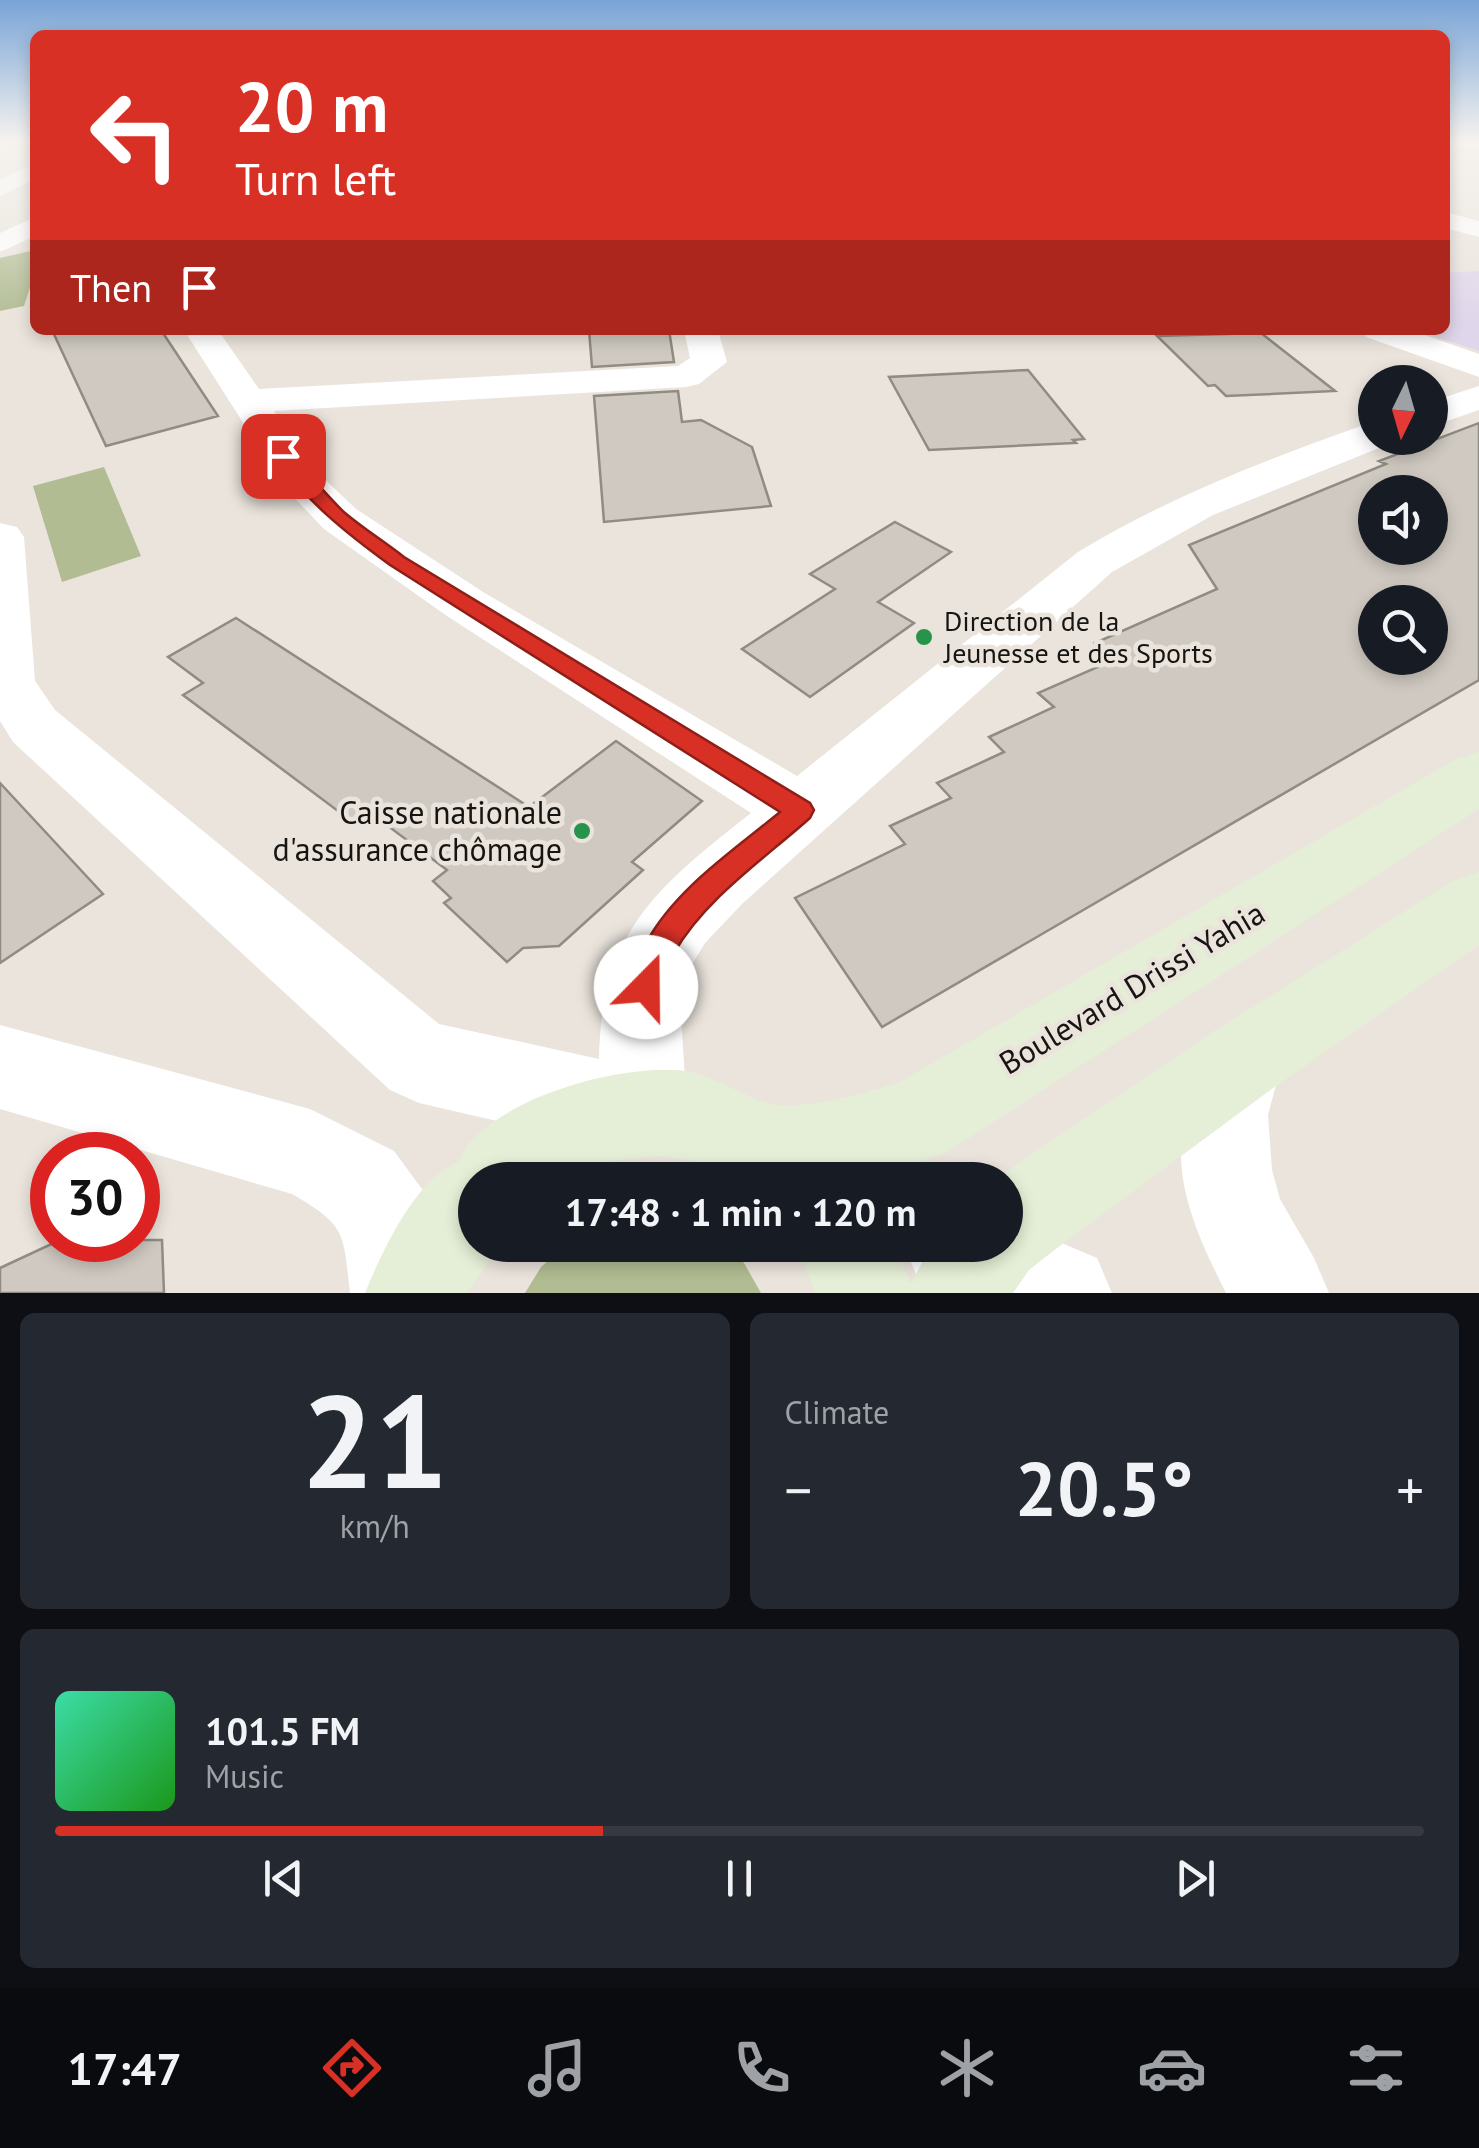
<!DOCTYPE html>
<html lang="en">
<head>
<meta charset="utf-8">
<style>
  :root { --surface:#171b24; --page:#242831; --text:#f1f3f6; --muted:#9ea1a6; --line:#363941; --accent:#d93025 }
  body { margin:0; font-family:"PT Sans",sans-serif; background:var(--page); color:var(--text); height:100vh; display:flex; flex-direction:column; font-size:38px; white-space:nowrap }
  * { box-sizing:border-box; margin:0 }
  p { font-size:32px; color:var(--muted) }
  .icon { flex:none; width:55px; height:55px; fill:none; stroke:currentColor; stroke-width:2; stroke-linecap:round; stroke-linejoin:round }
  .map { position:relative; height:1293px; overflow:hidden }
  .sheet { display:flex; flex-direction:column; gap:20px; padding:20px; background:#0d0f14; flex:1 }
  .sheet>* { flex:none }
  .banner { position:absolute; left:30px; top:30px; width:1420px; height:305px; border-radius:15px; box-shadow:0 5px 15px #0003; background:#d93025; color:#fff; overflow:hidden }
  .needle { width:65px; rotate:185deg }
  .controls { position:absolute; left:1358px; top:365px; display:grid; gap:20px }
  .controls a { display:grid; place-items:center; width:90px; height:90px; border-radius:50%; background:var(--surface); box-shadow:0 5px 15px #0003; font-size:50px }
  .speed { position:absolute; left:30px; top:1132px; display:flex; gap:20px; font-size:50px; font-weight:700; text-align:center }
  .speed>* { display:grid; place-content:center; width:130px; height:130px; border-radius:50%; background:var(--surface); box-shadow:0 5px 15px #0003; line-height:1 }
  .speed .limit { border:15px solid #d22; background:#fff; color:#111 }
  .pin { position:absolute; display:grid; place-items:center; width:85px; height:85px; color:#fff; margin:-42px; border-radius:20px; box-shadow:0 5px 15px #0006 }
  .me { position:absolute; width:110px; margin:-55px; rotate:22deg; stroke-linejoin:round; filter:drop-shadow(0 0 8px #0008) }
  .turn { display:flex; align-items:center; gap:35px; height:210px; padding:0 40px; font-size:45px }
  .turn .icon { width:130px; height:130px; stroke-width:2.5 }
  .turn b { display:block; font-size:70px; line-height:85px }
  .then { display:flex; align-items:center; height:95px; padding:0 40px; background:#0003; gap:20px; font-size:38px }
  .big { font-size:75px; font-weight:600; line-height:1.1 }
  .sheet .card { flex:1; display:flex; flex-direction:column; justify-content:center; gap:15px; min-width:0; padding:0 35px; border-radius:15px; background:var(--page) }
  .sheet .dial { align-items:center; gap:0 }
  .dial b { font-size:130px; line-height:1 }
  .song { display:flex; align-items:center; gap:30px }
  .cover { width:120px; height:120px; border-radius:15px; background:linear-gradient(135deg,hsl(160 70% 55%),hsl(120 70% 35%)) }
  .played { height:10px; border-radius:5px; background:linear-gradient(90deg,var(--accent) 40%,var(--line) 40%) }
  .keys { display:flex; justify-content:space-around; direction:ltr }
  .heat { display:flex; justify-content:space-between; align-items:center; font-size:55px; direction:ltr }
  .sheet .tiles { flex:1; display:grid; gap:20px; grid-template-columns:1fr 1fr }
  .card:last-child { grid-column:span 2 }
  .trip { position:absolute; left:458px; top:1162px; width:565px; height:100px; border-radius:50px; background:var(--surface); box-shadow:0 5px 15px #0003; font-weight:600; line-height:100px; text-align:center }
  .dock { display:flex; height:160px; justify-content:space-around; align-items:center; background:#090b0e; color:var(--muted) }
  .dock .icon { width:70px; height:70px }
  .dock .current { color:var(--accent) }
  .dock b { font-size:45px; color:var(--text) }
  .map>svg:first-child { display:block }
</style>
</head>
<body>
<div class="map">
<svg width="1479" height="1293" viewBox="0 0 1479 1293">
  <rect width="100%" height="100%" fill="#eae4dc"/>
  <path fill="#e0d6eb" d="M1479,271V351L1415,330H1445V273Z"/>
  <path fill="#b1bc92" d="M35,250V272L24,306L0,311V258Z
    M104,467L141,556L62,582L33,486Z
    M566,1245H726L744,1263L761,1293H525L541,1267Z"/>
  <path fill="#cfc9c1" stroke="#908b83" stroke-width="2.5" fill-rule="evenodd" d="M52,330H161L218,416L106,446Z
    M589,330H669L674,362L592,367Z
    M1261,333L1335,391L1226,396L1215,385L1208,386L1157,336Z
    M1028,370L1084,439L1073,440L1076,443L929,450L889,377Z
    M678,391L682,422L701,420L752,447L771,506L604,522L594,396Z
    M1479,423V680L882,1027L795,898L905,844L890,826L951,798L937,783L1004,752L989,737L1054,707L1038,693L1116,659L1095,643L1217,589L1189,545L1386,464L1379,461ZM1375,492H1430V548H1375ZM1375,602H1430V658H1375Z
    M895,522L951,552L878,602L914,623L810,697L742,649L835,589L810,574Z
    M236,618L529,807L616,741L702,801L632,862L643,870L559,946L523,948L507,962L444,903L451,898L433,881L447,870L368,811L354,823L183,695L203,683L168,657Z
    M0,783L103,894L0,963Z
    M60,1240H162L164,1293H0V1268Z"/>
  <g fill="none" stroke-linecap="round" stroke-linejoin="round">
    <path fill="#fff" fill-rule="evenodd" d="M1445,141H1479V147L1445,148Z
      M35,163V179L0,196V180Z
      M1445,212L1479,221V237L1445,228Z
      M35,217V236L0,252V233Z
      M184,330H218L259,389L678,366L690,358L684,330H718L727,362L699,384L686,387L274,411L314,469L356,509L483,592L797,776L1078,552C1167,498 1263,461 1361,426L1375,423V438H1394L1389,444L1213,515L1112,572L742,904L705,943L689,969L681,1015L687,1112L675,1143L644,1155L419,1103L390,1090L13,742L0,721V523L17,527L24,537L35,681L55,710L439,1024L599,1059C601,930 658,887 751,813L447,616L324,529L284,487Z
      M1361,330H1410L1479,354V377L1366,337Z
      M1479,386V410L1430,427V402Z
      M1240,1020L1269,1033L1282,1062L1268,1115L1272,1170L1280,1199L1314,1258L1329,1293H1226C1173,1188 1165,1142 1211,1033Z
      M0,1025L310,1109L394,1151L422,1189L436,1222L450,1293H350C343,1232 347,1226 292,1194L0,1109Z
      M1005,1219L1097,1258L1112,1293H949L918,1279L904,1245H1005Z"/>
    <path fill="#e5eed6" fill-rule="evenodd" d="M1479,752V809L947,1152L869,1180H730L701,1162L663,1156L610,1161L567,1180H475V1245H500L467,1293H365C382,1252 415,1179 458,1162C484,1099 629,1060 691,1072C718,1078 755,1103 777,1105C812,1108 864,1093 898,1083L1456,759Z
      M1479,872V945L1269,1091L1061,1245L1029,1270L1013,1293H815L797,1245H894L911,1284L931,1245H1005V1180L995,1179L1211,1033L1453,881Z"/>
  </g>
  <linearGradient id="sky" x2="0" y2="1"><stop stop-color="#79a4d6"/><stop offset="0.44" stop-color="#f6f3ef"/><stop offset="1" stop-color="#f6f3ef" stop-opacity="0"/></linearGradient>
  <rect width="1479" height="322" fill="url(#sky)"/>
  <path fill="#d93025" stroke="#8d1f18" stroke-width="2.5" d="M283,451C296,457 330,500 345,513C364,529 385,542 404,557L810,803L814,810L810,818C764,859 705,899 674,953C666,967 664,983 657,998L646,1002L635,998L630,987C635,972 639,956 646,943C675,889 734,850 780,812L390,565C346,533 306,501 274,456Z"/>
  <g fill="#28934a" stroke="#eae4dc" stroke-width="4">
    <circle cx="924" cy="637" r="10"/>
    <circle cx="582" cy="831" r="10"/>
  </g>
  <g text-anchor="middle" stroke-width="9" stroke-linejoin="round" paint-order="stroke">
    <g font-size="28" fill="#171512" stroke="#eae4dc" text-anchor="start">
      <text x="944" y="631">Direction de la<tspan x="944" dy="32">Jeunesse et des Sports</tspan></text>
    </g>
    <g font-size="32" fill="#171512" stroke="#eae4dc" text-anchor="end">
      <text x="562" y="824">Caisse nationale<tspan x="562" dy="37">d'assurance chômage</tspan></text>
    </g>
    <g font-size="32" fill="#171512" stroke="#eae4dc">
      <text transform="translate(1132 988) rotate(-31)" y="11">Boulevard Drissi Yahia</text>
    </g>
  </g>
</svg>
<div class="controls">
<a><svg class="needle" viewBox="-14 -14 28 28"><path d="M0-13l5 13h-10z" fill="#e53935"/><path d="M0 13l5-13h-10z" fill="#9ea1a6"/></svg></a>
<a><svg class="icon" aria-label="sound" viewBox="0 0 24 24"><path d="M4 9h4l5-4v14l-5-4H4zM17 9q2 3 0 6"/></svg></a>
<a><svg class="icon" aria-label="search" viewBox="0 0 24 24"><circle cx="10" cy="10" r="6"/><path d="M15 15l6 6"/></svg></a>
</div>
<div class="speed"><div class="limit">30</div></div>
<div class="pin" style="left:283px;top:456px;background:#d93025"><svg class="icon" aria-label="arrive" viewBox="0 0 24 24"><path d="M6 21V4h12l-3 4 3 4H6"/></svg></div>
<svg class="me" style="left:646px;top:987px" viewBox="-20 -20 40 40"><circle r="19" fill="#fff"/><path d="M0-13L10 11 0 6-10 11z" fill="#d93025"/></svg>
<div class="trip">17:48 · 1 min · 120 m</div>
<div class="banner">
<div class="turn"><svg class="icon" aria-label="left" viewBox="0 0 24 24"><path d="M17 20v-9H6M10 6l-5 5 5 5"/></svg><div><b>20 m</b>Turn left</div></div>
<div class="then">Then<svg class="icon" aria-label="arrive" viewBox="0 0 24 24"><path d="M6 21V4h12l-3 4 3 4H6"/></svg></div>
</div>
</div>
<section class="sheet">
<div class="tiles">
<div class="card dial"><b>21</b><p>km/h</p></div>
<div class="card"><p>Climate</p>
<div class="heat"><a>−</a><b class="big">20.5°</b><a>+</a></div>
</div>
<div class="card">
<div class="song"><i class="cover"></i><div><b>101.5 FM</b><p>Music</p></div></div>
<div class="played"></div>
<div class="keys"><svg class="icon" aria-label="previous" viewBox="0 0 24 24"><path d="M18 5L8 12l10 7zM5 5v14"/></svg><svg class="icon" aria-label="pause" viewBox="0 0 24 24"><path d="M8 5v14M16 5v14"/></svg><svg class="icon" aria-label="next" viewBox="0 0 24 24"><path d="M6 5l10 7-10 7zM19 5v14"/></svg></div>
</div>
</div>
</section>
<nav class="dock">
<b>17:47</b>
<svg class="icon current" aria-label="directions" viewBox="0 0 24 24"><path d="M12 3l9 9-9 9-9-9zM9 14v-3h6M13 9l2 2-2 2"/></svg>
<svg class="icon" aria-label="music" viewBox="0 0 24 24"><path d="M9 18V5l10-2v13"/><circle cx="6" cy="18" r="3"/><circle cx="16" cy="16" r="3"/></svg>
<svg class="icon" aria-label="phone" viewBox="0 0 24 24"><path d="M5 4h4l2 5-3 2q2 4 5 5l2-3 5 2v4C11 20 4 13 5 4z"/></svg>
<svg class="icon" aria-label="climate" viewBox="0 0 24 24"><path d="M12 3v18M4 7l16 10M4 17L20 7"/></svg>
<svg class="icon" aria-label="car" viewBox="0 0 24 24"><path d="M5 17H2v-5l4-1 3-4h7l3 4 3 1v5h-3M9 17h6M6 11h13"/><circle cx="7" cy="17" r="2"/><circle cx="17" cy="17" r="2"/></svg>
<svg class="icon" aria-label="filters" viewBox="0 0 24 24"><path d="M4 7h16M4 17h16"/><circle cx="9" cy="7" r="2"/><circle cx="15" cy="17" r="2"/></svg>
</nav>
</body>
</html>
